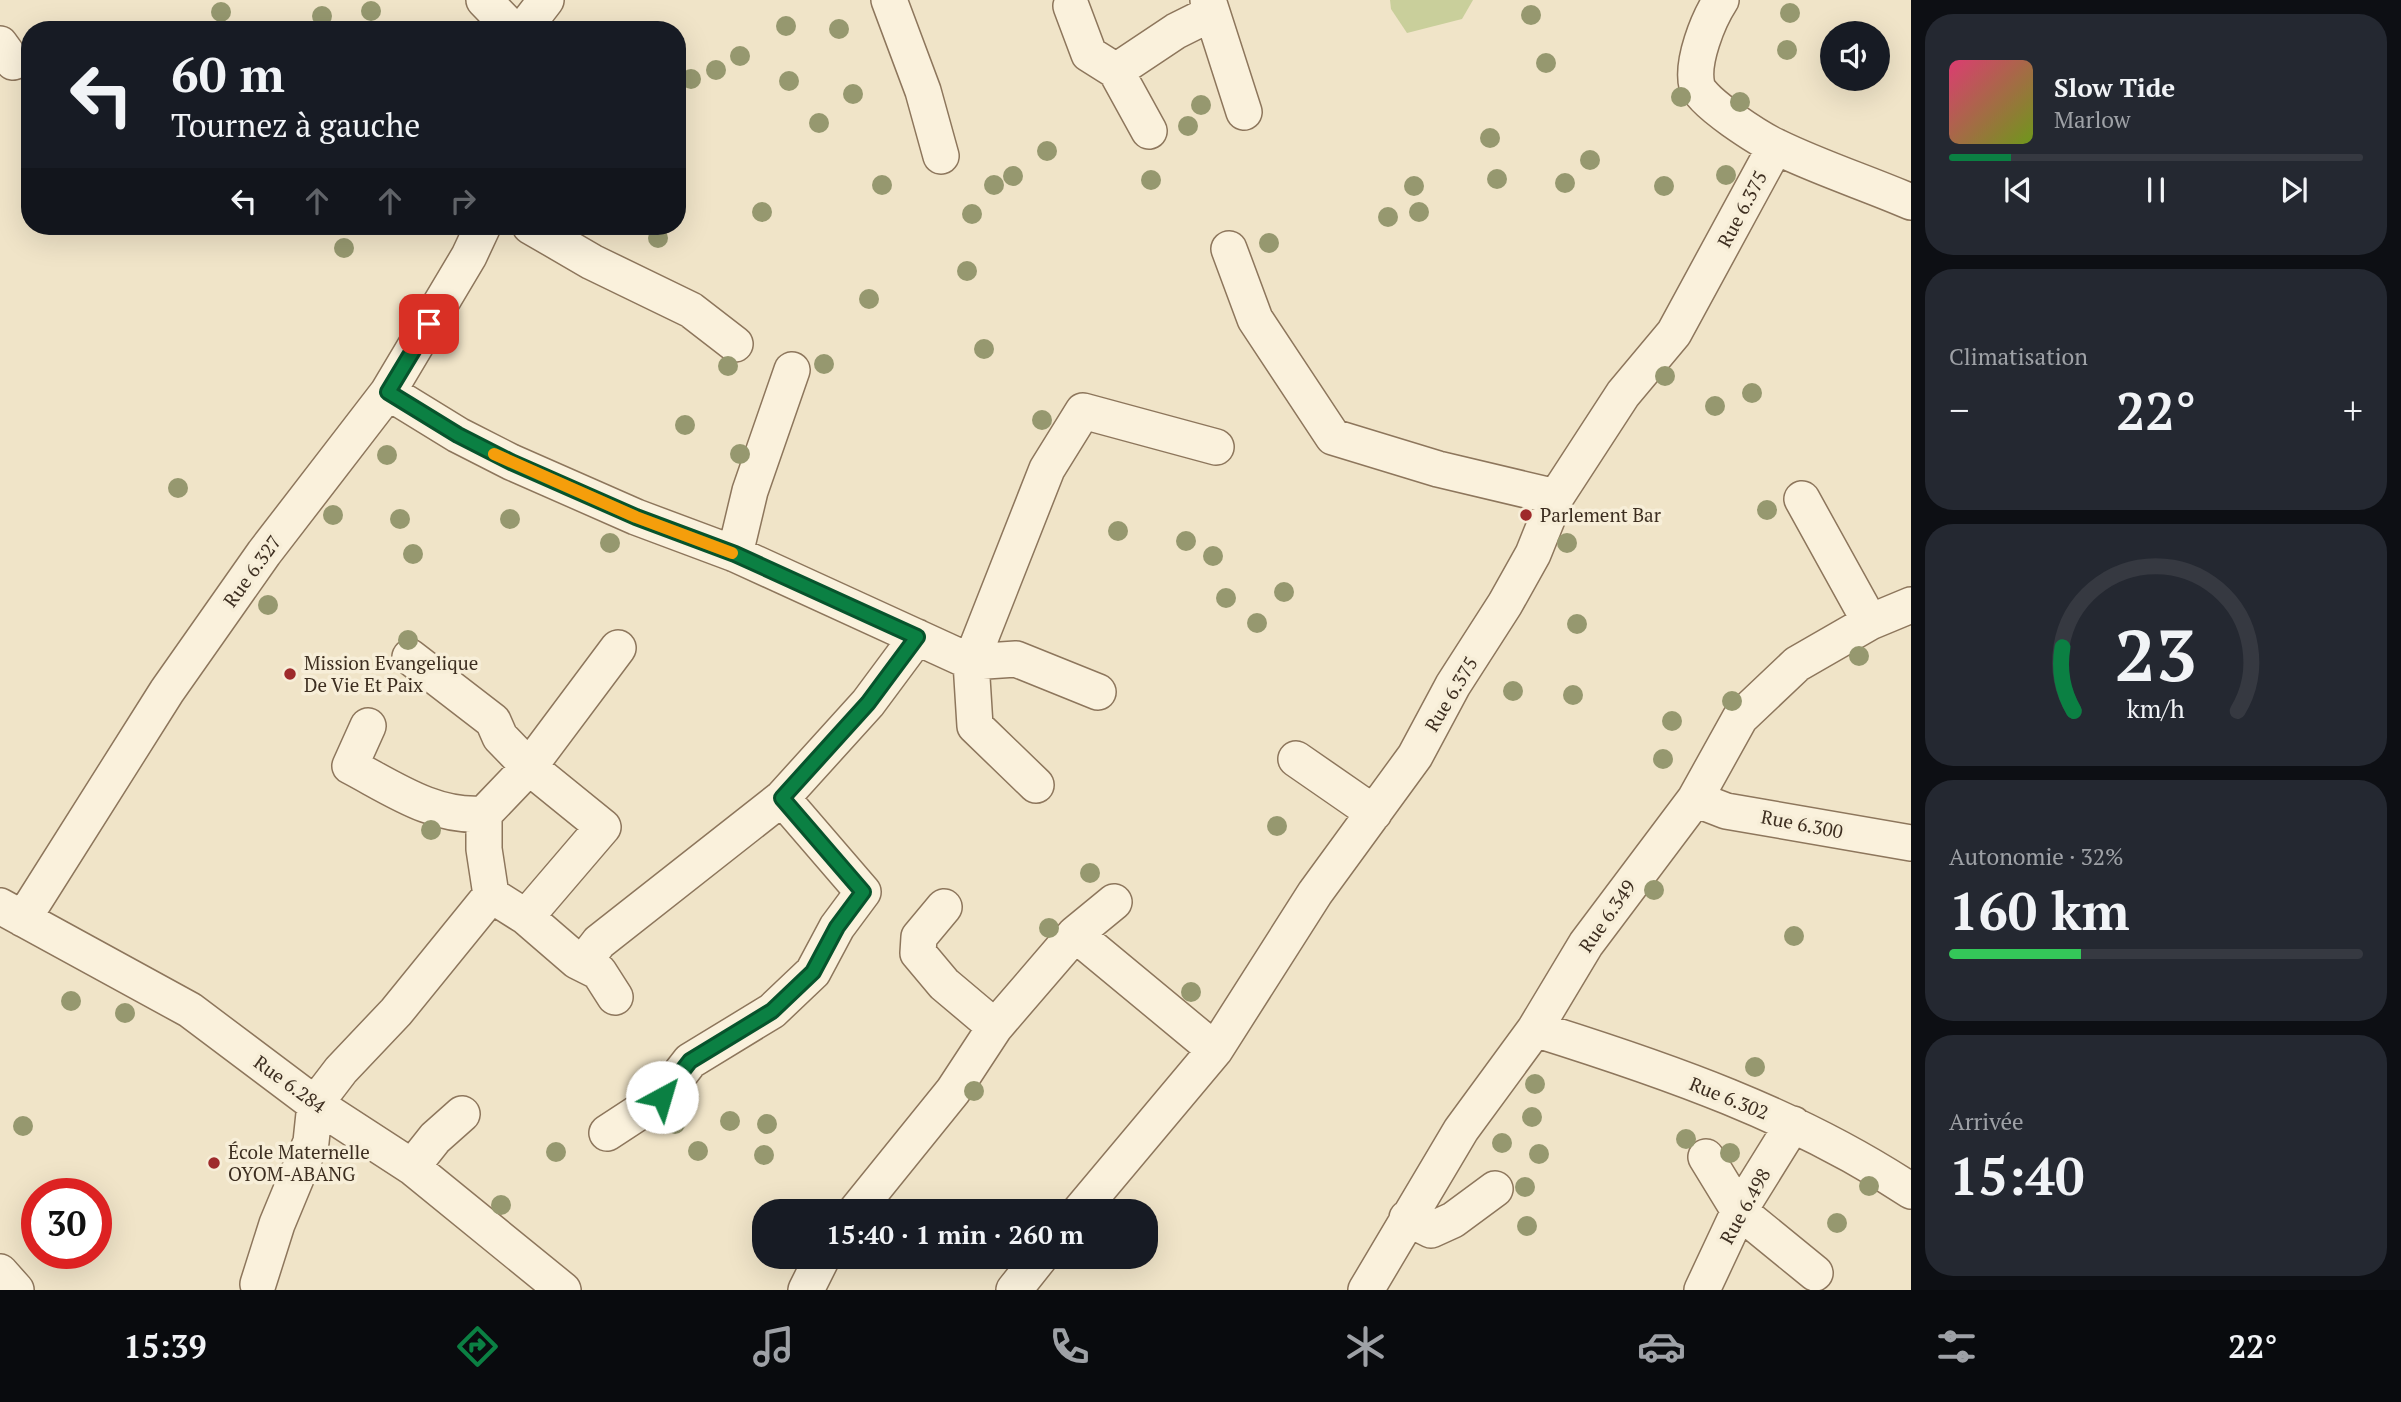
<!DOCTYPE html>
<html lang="fr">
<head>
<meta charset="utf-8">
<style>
  :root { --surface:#171b24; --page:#242831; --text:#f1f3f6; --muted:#9ea1a6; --line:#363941; --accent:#0b8043 }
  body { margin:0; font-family:"PT Serif",serif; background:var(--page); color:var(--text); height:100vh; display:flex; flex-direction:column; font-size:26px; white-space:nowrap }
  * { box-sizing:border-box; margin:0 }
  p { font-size:23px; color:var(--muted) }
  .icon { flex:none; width:38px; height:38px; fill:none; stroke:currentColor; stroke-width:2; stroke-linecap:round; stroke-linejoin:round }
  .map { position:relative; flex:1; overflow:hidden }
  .drawer { display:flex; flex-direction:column; gap:14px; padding:14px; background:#0d0f14; width:490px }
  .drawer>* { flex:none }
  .banner { position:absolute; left:21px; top:21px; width:665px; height:214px; border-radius:28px; box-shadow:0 7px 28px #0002; background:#171b24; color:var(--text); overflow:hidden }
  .buttons { position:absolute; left:1820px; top:21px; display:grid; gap:14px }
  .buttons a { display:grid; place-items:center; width:70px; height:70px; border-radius:50%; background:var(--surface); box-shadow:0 7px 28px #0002; font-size:35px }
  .speed { position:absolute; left:21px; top:1178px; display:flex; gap:14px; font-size:35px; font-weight:700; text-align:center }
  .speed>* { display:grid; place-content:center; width:91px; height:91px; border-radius:50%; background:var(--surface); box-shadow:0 7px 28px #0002; line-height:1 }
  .speed .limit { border:10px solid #d22; background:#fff; color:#111 }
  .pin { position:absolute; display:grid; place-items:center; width:60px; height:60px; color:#fff; margin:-30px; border-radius:14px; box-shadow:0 4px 10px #0006 }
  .me { position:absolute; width:77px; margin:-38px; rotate:39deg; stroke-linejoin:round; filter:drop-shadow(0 0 5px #0008) }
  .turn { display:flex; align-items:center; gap:24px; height:147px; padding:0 35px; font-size:32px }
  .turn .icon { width:91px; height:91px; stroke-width:2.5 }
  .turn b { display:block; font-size:49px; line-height:60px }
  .lanes { display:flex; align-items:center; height:66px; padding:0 35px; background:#0003; justify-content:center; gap:35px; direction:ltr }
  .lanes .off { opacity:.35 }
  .big { font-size:52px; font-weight:600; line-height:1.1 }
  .drawer .widget { flex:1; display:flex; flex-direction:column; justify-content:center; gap:10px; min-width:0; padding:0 24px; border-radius:28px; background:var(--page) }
  .drawer .dial { align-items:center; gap:0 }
  .dial svg { height:182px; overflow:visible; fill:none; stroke:var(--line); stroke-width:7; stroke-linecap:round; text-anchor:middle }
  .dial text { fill:var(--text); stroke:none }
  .song { display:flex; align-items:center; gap:21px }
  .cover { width:84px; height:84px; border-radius:10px; background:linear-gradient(135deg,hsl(340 70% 55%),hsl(80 70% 35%)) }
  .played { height:7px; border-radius:4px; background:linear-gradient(90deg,var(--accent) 15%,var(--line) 15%) }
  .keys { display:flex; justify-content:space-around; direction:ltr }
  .heat { display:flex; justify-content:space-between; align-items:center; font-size:38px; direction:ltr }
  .charge { height:10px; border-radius:5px; background:linear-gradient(90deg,#34c759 32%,var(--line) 0) }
  .trip { position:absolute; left:752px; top:1199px; width:406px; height:70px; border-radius:28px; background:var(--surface); box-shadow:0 7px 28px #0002; font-weight:600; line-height:70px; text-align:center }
  .dock { display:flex; height:112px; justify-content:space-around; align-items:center; background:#090b0e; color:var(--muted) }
  .dock .icon { width:49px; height:49px }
  .dock .on { color:var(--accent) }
  .dock b { font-size:32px; color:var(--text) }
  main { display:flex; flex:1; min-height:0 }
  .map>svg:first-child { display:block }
</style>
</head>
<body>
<main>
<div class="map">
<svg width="1911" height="1290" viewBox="0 0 1911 1290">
  <rect width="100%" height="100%" fill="#f0e4c8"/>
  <path fill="#c9cf9b" d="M1390,0H1473L1462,19L1407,33L1391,9Z"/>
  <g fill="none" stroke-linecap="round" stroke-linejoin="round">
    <defs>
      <path id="minor" d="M484,0L513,30
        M889,0L923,91L941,156
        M1208,0L1244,112
        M1721,0C1708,20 1691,62 1697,86C1701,102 1761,140 1777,147C1820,168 1867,183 1911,202
        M1071,6L1089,54L1116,71L1149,131
        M523,30L546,0
        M0,44L13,62
        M1116,71L1176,31L1212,13
        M530,226L592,262L691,310L735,344
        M1229,249L1255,319L1333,437L1438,469L1556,497
        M388,392L458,435L511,462L636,517L735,554L971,662L1016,659L1098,692
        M1802,499L1870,622
        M735,554L750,491L792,370
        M618,648L529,767L484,814V849L491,895L526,917L577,961L589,955L599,942L782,798L868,703L917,637
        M410,657L493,721L500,737L529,767L603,827L526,917
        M368,726L350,766C392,788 434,818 484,814
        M1296,759L1374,813
        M1036,785L975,726L971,662L1047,469L1083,411L1216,447
        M1695,799L1726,811L1911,843
        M0,906L190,1010L315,1104L412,1167L563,1290
        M944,907L919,937L918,953L944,984L995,1027
        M23,919L167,691L264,553L388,392L469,256L483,226
        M1075,934L1114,902
        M577,961L599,972L615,997
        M1535,1029C1666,1070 1796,1115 1911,1191
        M607,1133L662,1097L690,1061L772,1011L813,972L837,927L863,892L782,798
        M1706,1157L1739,1211L1815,1273
        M412,1167L435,1138L462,1114
        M856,1211L953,1091L995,1027L1075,934L1215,1050
        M1080,1211L1215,1050L1315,893L1415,756L1453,685L1505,604L1533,554L1556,497L1623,394L1674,333L1775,147
        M1407,1218L1431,1230L1453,1220L1495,1189
        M0,1272L16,1290
        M258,1284L277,1224L311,1142L315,1104L341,1070L396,1012L491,895
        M806,1290L823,1256
        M1014,1290L1041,1256
        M1366,1290L1461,1130L1535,1029L1586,944L1695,799L1740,718L1797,664L1870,622L1911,605
        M1702,1290L1739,1211L1793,1124"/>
    </defs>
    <use href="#minor" stroke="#8d765c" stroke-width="38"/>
    <use href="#minor" stroke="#faf1dc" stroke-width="35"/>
  </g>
  <g fill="#96986f">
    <circle cx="371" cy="11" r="10"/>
    <circle cx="221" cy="12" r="10"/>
    <circle cx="1790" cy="13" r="10"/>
    <circle cx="1531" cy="15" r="10"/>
    <circle cx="322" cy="16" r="10"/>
    <circle cx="786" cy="26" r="10"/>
    <circle cx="839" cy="29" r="10"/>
    <circle cx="1787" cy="50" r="10"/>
    <circle cx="740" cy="56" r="10"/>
    <circle cx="1546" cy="63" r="10"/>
    <circle cx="716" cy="70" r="10"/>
    <circle cx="691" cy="79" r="10"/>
    <circle cx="789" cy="81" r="10"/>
    <circle cx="853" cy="94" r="10"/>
    <circle cx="1681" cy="97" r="10"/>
    <circle cx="1740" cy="102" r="10"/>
    <circle cx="1201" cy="105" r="10"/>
    <circle cx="819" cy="123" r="10"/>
    <circle cx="1188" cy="126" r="10"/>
    <circle cx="1490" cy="138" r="10"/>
    <circle cx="1047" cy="151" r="10"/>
    <circle cx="1590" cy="160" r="10"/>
    <circle cx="1726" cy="175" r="10"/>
    <circle cx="1013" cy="176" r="10"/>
    <circle cx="1497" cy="179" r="10"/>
    <circle cx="1151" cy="180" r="10"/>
    <circle cx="1565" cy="183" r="10"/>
    <circle cx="882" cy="185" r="10"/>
    <circle cx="994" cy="185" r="10"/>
    <circle cx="1414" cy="186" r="10"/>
    <circle cx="1664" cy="186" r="10"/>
    <circle cx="762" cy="212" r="10"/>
    <circle cx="1419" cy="212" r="10"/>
    <circle cx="972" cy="214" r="10"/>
    <circle cx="1388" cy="217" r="10"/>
    <circle cx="658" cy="238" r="10"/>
    <circle cx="1269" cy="243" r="10"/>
    <circle cx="344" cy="248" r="10"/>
    <circle cx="967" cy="271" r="10"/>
    <circle cx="869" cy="299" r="10"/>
    <circle cx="984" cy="349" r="10"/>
    <circle cx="824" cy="364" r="10"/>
    <circle cx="728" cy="366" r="10"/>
    <circle cx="1665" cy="376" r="10"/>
    <circle cx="1752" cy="393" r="10"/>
    <circle cx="1715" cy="406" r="10"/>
    <circle cx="1042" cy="420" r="10"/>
    <circle cx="685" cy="425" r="10"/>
    <circle cx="740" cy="454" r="10"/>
    <circle cx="387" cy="455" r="10"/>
    <circle cx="178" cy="488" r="10"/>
    <circle cx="1767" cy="510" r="10"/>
    <circle cx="333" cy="515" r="10"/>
    <circle cx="400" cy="519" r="10"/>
    <circle cx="510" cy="519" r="10"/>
    <circle cx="1118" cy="531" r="10"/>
    <circle cx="1186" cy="541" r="10"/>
    <circle cx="610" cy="543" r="10"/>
    <circle cx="1567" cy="543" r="10"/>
    <circle cx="413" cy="554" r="10"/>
    <circle cx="1213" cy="556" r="10"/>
    <circle cx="1284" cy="592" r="10"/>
    <circle cx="1226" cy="598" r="10"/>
    <circle cx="268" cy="605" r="10"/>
    <circle cx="1257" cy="623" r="10"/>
    <circle cx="1577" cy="624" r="10"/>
    <circle cx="408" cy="640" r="10"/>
    <circle cx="1859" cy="656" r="10"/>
    <circle cx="1513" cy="691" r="10"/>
    <circle cx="1573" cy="695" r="10"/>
    <circle cx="1732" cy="701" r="10"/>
    <circle cx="1672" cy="721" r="10"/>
    <circle cx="1663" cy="759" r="10"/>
    <circle cx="1277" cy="826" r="10"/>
    <circle cx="431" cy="830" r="10"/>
    <circle cx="1090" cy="873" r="10"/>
    <circle cx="1654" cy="890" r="10"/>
    <circle cx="1049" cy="928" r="10"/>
    <circle cx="1794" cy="936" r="10"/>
    <circle cx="1191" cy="992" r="10"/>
    <circle cx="71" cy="1001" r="10"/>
    <circle cx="125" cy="1013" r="10"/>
    <circle cx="1755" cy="1067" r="10"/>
    <circle cx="1535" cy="1084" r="10"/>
    <circle cx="974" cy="1091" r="10"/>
    <circle cx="1532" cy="1117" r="10"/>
    <circle cx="730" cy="1121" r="10"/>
    <circle cx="675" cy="1124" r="10"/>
    <circle cx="767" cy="1124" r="10"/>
    <circle cx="23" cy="1126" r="10"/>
    <circle cx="1686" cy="1139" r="10"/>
    <circle cx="1502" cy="1143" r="10"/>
    <circle cx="698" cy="1151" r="10"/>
    <circle cx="556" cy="1152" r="10"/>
    <circle cx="1730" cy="1153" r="10"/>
    <circle cx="1539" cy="1154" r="10"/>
    <circle cx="764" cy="1155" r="10"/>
    <circle cx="1869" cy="1186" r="10"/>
    <circle cx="1525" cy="1187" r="10"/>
    <circle cx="501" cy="1205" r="10"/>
    <circle cx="1837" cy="1223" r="10"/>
    <circle cx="1527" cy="1226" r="10"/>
  </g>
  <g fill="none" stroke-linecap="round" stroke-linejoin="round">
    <defs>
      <path id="route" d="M429,324L388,392L458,435L511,462L636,517L735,554L917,637L868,703L782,798L863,892L837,927L813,972L772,1011L690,1061L662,1097"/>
    </defs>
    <use href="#route" stroke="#07532c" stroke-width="18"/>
    <use href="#route" stroke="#0b8043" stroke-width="12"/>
    <path stroke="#f59e0b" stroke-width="12" d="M494,454L636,517L732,553"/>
  </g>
  <g fill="#9e2a2b" stroke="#f7eed8" stroke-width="2.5">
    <circle cx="1526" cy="515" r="7"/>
    <circle cx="290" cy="674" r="7"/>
    <circle cx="214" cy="1163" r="7"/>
  </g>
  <g text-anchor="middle" stroke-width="7" stroke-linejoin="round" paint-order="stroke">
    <g font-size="19" fill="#3d2e20" stroke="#f7eed8">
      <text transform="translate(1742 209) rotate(-62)" y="7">Rue 6.375</text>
      <text transform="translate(252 571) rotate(-54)" y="7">Rue 6.327</text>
      <text transform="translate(1451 694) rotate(-59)" y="7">Rue 6.375</text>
      <text transform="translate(1802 824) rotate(11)" y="7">Rue 6.300</text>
      <text transform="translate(1607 916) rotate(-55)" y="7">Rue 6.349</text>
      <text transform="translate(290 1084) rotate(36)" y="7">Rue 6.284</text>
      <text transform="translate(1729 1098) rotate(22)" y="7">Rue 6.302</text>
      <text transform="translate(1745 1206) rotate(-61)" y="7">Rue 6.498</text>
    </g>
    <g font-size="19" fill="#3d2e20" stroke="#f7eed8" text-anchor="start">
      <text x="1540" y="522">Parlement Bar</text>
      <text x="304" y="670">Mission Evangelique<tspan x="304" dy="22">De Vie Et Paix</tspan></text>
      <text x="228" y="1159">École Maternelle<tspan x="228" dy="22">OYOM-ABANG</tspan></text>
    </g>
  </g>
</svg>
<div class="buttons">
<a><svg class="icon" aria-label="sound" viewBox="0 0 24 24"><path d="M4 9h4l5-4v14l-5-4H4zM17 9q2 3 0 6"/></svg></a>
</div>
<div class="speed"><div class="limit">30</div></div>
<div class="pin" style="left:429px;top:324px;background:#d93025"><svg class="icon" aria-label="arrive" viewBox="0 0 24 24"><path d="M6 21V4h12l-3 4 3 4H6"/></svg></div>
<svg class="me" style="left:662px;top:1097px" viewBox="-20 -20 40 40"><circle r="19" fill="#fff"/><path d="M0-13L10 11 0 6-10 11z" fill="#0b8043"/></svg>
<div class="trip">15:40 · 1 min · 260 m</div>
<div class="banner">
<div class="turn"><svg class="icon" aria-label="left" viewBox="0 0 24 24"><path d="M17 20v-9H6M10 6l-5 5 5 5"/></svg><div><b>60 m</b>Tournez à gauche</div></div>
<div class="lanes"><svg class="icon" aria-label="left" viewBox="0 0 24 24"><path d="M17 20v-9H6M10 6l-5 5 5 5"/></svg><svg class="icon off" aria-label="ahead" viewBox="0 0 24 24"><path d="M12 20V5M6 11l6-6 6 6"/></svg><svg class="icon off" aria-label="ahead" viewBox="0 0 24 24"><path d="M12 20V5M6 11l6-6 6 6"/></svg><svg class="icon off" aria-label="right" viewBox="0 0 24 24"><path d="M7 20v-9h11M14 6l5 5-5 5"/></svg></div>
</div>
</div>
<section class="drawer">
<div class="widget">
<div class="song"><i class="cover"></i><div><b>Slow Tide</b><p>Marlow</p></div></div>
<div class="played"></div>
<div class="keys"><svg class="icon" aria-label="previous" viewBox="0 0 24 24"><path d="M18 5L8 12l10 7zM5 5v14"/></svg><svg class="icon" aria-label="pause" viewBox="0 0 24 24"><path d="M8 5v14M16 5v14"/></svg><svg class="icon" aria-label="next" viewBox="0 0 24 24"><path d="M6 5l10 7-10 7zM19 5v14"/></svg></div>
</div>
<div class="widget"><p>Climatisation</p>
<div class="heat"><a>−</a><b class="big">22°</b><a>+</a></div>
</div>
<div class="widget dial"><svg viewBox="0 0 100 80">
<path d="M14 69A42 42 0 1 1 86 69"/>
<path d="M14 69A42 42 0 0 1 9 41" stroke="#0b8043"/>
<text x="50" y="56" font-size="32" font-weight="700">23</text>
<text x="50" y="72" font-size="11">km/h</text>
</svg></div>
<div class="widget"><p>Autonomie · 32%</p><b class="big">160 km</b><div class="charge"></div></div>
<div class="widget"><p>Arrivée</p><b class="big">15:40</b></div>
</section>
</main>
<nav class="dock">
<b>15:39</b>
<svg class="icon on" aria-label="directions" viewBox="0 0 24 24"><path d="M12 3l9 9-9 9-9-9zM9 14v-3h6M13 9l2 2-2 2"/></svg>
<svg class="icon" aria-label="music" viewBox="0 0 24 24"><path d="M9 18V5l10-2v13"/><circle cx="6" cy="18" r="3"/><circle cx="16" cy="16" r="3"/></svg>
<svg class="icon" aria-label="phone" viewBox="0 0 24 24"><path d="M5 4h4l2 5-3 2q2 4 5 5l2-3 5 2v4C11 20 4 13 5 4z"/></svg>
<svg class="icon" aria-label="climate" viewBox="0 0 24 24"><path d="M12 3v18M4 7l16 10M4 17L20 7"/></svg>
<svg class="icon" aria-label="car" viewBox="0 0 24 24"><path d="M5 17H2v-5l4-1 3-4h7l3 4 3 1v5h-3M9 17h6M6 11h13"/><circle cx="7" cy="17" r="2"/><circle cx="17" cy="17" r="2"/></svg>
<svg class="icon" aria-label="filters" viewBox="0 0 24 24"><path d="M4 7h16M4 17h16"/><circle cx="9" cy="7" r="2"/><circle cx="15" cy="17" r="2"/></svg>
<b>22°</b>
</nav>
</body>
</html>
